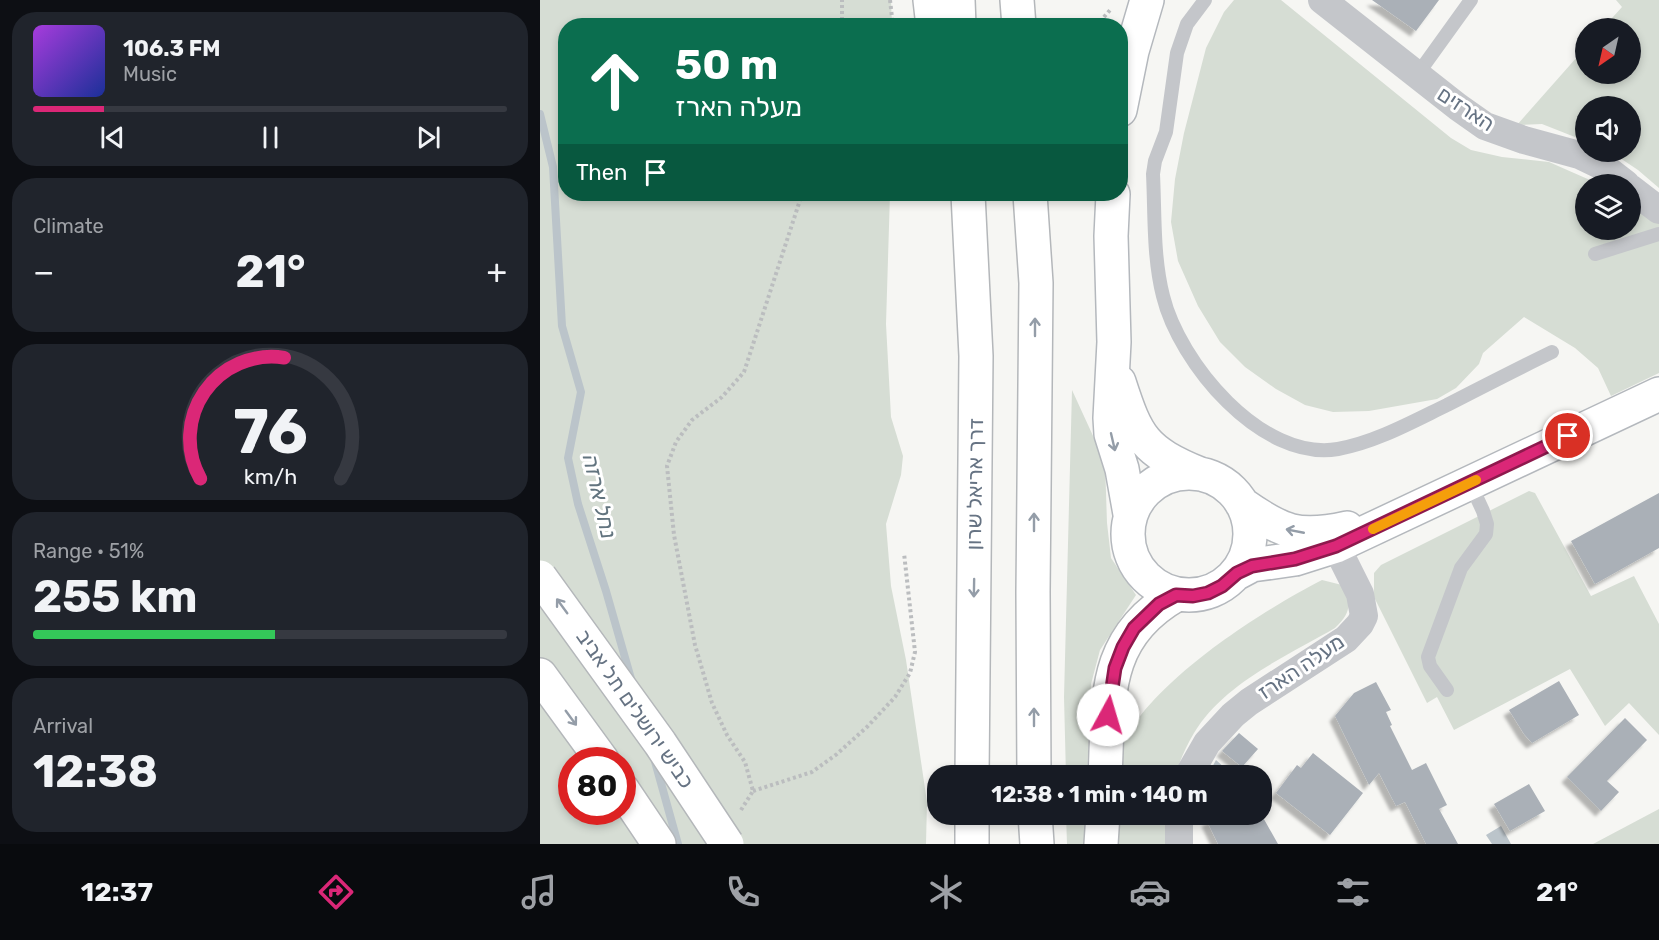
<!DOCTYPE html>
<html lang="en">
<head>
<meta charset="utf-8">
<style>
  :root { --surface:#171b24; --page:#20242c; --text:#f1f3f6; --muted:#9ea1a6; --line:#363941; --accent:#db2777 }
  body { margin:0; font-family:Rubik,"Noto Sans Hebrew",sans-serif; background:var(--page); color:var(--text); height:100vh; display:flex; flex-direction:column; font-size:22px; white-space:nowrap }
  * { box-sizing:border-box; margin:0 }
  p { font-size:20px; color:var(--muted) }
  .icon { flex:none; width:33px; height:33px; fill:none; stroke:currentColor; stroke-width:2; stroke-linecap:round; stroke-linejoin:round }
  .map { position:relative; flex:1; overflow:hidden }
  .details { display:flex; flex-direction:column; gap:12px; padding:12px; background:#0d0f14; width:540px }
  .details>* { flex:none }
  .guide { position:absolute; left:18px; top:18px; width:570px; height:183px; border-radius:24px; box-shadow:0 3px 9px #0003; background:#0b6e4f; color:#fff; overflow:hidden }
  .needle { width:39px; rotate:214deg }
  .fabs { position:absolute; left:1035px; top:18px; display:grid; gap:12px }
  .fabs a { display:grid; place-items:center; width:66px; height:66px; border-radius:50%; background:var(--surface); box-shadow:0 3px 9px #0003; font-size:30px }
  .speed { position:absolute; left:18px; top:747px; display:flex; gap:12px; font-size:30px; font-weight:700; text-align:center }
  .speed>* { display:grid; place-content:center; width:78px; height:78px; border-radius:50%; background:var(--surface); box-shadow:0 3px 9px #0003; line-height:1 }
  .speed .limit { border:9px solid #d22; background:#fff; color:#111 }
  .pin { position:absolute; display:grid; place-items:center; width:51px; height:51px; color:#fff; margin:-26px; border:3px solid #fff; border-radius:50%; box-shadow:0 2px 6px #0007 }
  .me { position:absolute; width:66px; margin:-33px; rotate:6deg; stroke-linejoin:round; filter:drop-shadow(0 0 4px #0008) }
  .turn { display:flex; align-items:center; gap:21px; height:126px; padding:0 18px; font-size:27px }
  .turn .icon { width:78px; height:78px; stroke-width:2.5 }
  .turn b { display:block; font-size:42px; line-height:51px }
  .then { display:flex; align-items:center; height:57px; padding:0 18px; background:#0003; gap:12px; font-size:22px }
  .big { font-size:45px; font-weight:700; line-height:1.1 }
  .details .tile { flex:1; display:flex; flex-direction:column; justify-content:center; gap:9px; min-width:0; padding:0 21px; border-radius:24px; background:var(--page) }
  .details .dial { align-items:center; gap:0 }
  .dial svg { height:156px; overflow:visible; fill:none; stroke:var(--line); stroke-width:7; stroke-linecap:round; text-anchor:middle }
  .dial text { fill:var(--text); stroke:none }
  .song { display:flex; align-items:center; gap:18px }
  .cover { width:72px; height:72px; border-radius:9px; background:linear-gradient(135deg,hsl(280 70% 55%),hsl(230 70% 35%)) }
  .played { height:6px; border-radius:3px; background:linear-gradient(90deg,var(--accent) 15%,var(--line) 15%) }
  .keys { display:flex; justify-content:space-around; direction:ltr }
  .heat { display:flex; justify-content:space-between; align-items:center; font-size:33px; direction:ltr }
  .charge { height:9px; border-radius:4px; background:linear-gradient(90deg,#34c759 51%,var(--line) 0) }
  .trip { position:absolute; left:387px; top:765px; width:345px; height:60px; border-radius:24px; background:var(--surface); box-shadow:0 3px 9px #0003; font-weight:700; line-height:60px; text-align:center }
  .menu { display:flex; height:96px; justify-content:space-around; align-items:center; background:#090b0e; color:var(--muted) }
  .menu .icon { width:42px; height:42px }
  .menu .current { color:var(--accent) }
  .menu b { font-size:27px; color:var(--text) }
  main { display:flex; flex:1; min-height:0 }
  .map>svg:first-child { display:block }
</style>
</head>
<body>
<main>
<section class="details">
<div class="tile">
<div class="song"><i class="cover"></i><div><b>106.3 FM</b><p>Music</p></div></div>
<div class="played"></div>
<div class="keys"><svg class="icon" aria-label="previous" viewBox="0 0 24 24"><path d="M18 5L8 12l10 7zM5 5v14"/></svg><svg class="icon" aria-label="pause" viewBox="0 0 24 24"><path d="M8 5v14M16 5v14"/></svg><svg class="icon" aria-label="next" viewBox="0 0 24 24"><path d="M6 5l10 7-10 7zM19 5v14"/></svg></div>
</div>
<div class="tile"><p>Climate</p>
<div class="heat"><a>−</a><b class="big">21°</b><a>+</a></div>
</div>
<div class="tile dial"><svg viewBox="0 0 100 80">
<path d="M14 69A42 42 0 1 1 86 69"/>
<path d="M14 69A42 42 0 0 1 57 7" stroke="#db2777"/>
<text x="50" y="56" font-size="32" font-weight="700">76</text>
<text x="50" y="72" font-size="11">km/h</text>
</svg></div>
<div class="tile"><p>Range · 51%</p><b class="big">255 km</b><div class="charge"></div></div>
<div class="tile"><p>Arrival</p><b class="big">12:38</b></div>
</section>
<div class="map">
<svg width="1119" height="844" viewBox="0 0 1119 844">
  <defs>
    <filter id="shadow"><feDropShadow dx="-5.5" dy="5.5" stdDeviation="1.5" flood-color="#0004"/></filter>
  </defs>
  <rect width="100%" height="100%" fill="#f6f6f3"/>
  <path fill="#d6ddd4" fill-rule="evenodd" d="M0,0H351L352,25L26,26V194H350L346,324L351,417L363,456L361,475L346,524L351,586L366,660L387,802L386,844H0ZM32,760H82V812H32Z
    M694,0H741L911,138L931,150L962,157L1009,162L1059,184H1046V230H1090L1091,204L1119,222V373L1071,396L1058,368L1035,348L984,317L943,353L939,364L916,388L897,399L829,411L793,412L765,405L736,389L705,367L680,342L658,306L638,261L631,222L635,179L644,133L666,48L684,12Z
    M1076,0H1119V188L1098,170L1071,152H1090V106H1046L1045,141L1002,124L977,125L1045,48L1046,74H1090V28H1063L1082,7Z
    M532,390L565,462L567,523L571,558L596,595L560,650L551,684L547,775L526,776L524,697Z
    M989,491L995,493L1051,596L1094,576L1119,624V735L1089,703L1065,726L1030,669L914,730L897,697L887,703L834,597V573L841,565Z
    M782,580L802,585C812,603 811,613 795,628C747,656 684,683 654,733C646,746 640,761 635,775L574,776C575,768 575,760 578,753C605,685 718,613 782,580Z
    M1119,809V844H1053Z
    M526,815H545L544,844H527Z
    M575,815H628L626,844H576Z"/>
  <path fill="#bbc4ca" d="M676,760L686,769L685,775H668Z
    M961,826L971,844H952L946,835Z"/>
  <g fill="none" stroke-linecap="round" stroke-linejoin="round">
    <path stroke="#bbc4ca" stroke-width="8" d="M0,114L13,167L22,326L41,392L28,458L38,504L66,591L92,682
      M114,758L138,844"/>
  </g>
  <path fill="#aab0b7" filter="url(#shadow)" d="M832,0H899L876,31Z
    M1119,493V548L1055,584L1031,541Z
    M1019,681L1039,715L992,743L984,734L969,710Z
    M836,682L851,710L846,712L852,725L850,726L872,770L886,763L907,805L899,809L918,844H886L865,802L856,806L839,773L829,785L795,716L814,693Z
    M1085,718L1107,740L1067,781L1079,792L1061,811L1027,777Z
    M699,733L718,749L702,767L682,751Z
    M773,753L823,793L790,835L736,793L757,765L761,768Z
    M989,784L1005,811L970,831L954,804Z
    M680,814H721L738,844H678L667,821Z"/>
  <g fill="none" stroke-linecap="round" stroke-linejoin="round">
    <defs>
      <path id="secondary" d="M580,110L592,51L607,0
        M573,194L571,236L574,342L570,418L571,434L582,469L590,514
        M579,382C597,438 604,451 660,474
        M588 534a61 61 0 1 1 122 0a61 61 0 1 1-122 0Z
        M702,504C742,532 758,539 807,528
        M697,573L712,565L755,559L796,546L1119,394"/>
      <path id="highway" d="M390,0L393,26
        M418,0L419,26
        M477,0L479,26
        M428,194L436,356L432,776
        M490,194L496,283L493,592L494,776
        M0,675L62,760
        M565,776C569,700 561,638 636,595
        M82,789L119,844
        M495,814L497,844
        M432,844V814
        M561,844L563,814"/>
    </defs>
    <use href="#secondary" stroke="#b4b8bd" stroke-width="36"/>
    <use href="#highway" stroke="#b4b7ba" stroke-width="36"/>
    <path stroke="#bbbdbf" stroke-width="4" stroke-dasharray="3 3" stroke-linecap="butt" d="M350,0L353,26
      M302,26V0
      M556,26L571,9
      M213,791L272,772L297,754L328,726L355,697L370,673L375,652L364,553
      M201,810L213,791L205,762L187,735L172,703L155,645L134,535L127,466L136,442L152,420L182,397L204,372L262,194"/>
    <path stroke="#c4c6ca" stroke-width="14" d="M665,0L647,24L637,53L626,132L615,161L613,174C615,214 613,257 623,296C639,362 721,462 798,449C836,442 872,422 907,405C942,387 977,369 1012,352
      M877,75L931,0
      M1055,254L1119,234
      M907,690L890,666L888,657L921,568L946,534L947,524L943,511L930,483"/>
    <path stroke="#c4c6ca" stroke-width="28" d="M782,0L918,107L945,126L984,140L1039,155L1064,167L1086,184
      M1090,188L1119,210
      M648,776L667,743L693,715L709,702L806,639L820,624L824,616L820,594L796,546
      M639,814V844"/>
    <use href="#secondary" stroke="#fff" stroke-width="33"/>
    <use href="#highway" stroke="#fff" stroke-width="33"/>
    <defs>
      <path id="highway-bridge" d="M0,577L120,743L187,844"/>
    </defs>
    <use href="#highway-bridge" stroke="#b4b7ba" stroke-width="36" stroke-linecap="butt"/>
    <use href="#highway-bridge" stroke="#fff" stroke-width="33"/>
  </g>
  <defs><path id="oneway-shaft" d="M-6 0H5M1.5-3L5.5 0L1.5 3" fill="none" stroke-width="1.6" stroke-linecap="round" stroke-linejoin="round" transform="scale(1.5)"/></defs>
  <g stroke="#949da8">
    <use href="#oneway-shaft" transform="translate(495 327) rotate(-90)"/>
    <use href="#oneway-shaft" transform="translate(573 442) rotate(77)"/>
    <use href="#oneway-shaft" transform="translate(494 522) rotate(-90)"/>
    <use href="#oneway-shaft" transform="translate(755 531) rotate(-169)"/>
    <use href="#oneway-shaft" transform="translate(434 588) rotate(91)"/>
    <use href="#oneway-shaft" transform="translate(22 606) rotate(-126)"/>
    <use href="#oneway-shaft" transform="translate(494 717) rotate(-90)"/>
    <use href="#oneway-shaft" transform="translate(31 718) rotate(54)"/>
  </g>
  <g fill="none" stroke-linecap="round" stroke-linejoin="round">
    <defs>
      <path id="route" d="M568,715L575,668L583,647L594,628L619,604L636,595L653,596L668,593L682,586L697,573L712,566L755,559L796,546L1028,436"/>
    </defs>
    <use href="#route" stroke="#8e194d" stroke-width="15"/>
    <use href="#route" stroke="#db2777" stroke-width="10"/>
    <path stroke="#f59e0b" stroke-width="10" d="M833,529L936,480"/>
  </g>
  <g text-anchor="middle" stroke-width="6" stroke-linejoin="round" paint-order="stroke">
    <g font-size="21" fill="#667383" stroke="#fff">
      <text transform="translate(926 109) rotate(33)" y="7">הארזים</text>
      <text transform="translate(435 484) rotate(-89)" y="7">דרך אריאל שרון</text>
      <text transform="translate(761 667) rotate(-34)" y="7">מעלה הארז</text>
      <text transform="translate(95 709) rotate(55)" y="7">כביש ירושלים תל אביב</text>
    </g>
    <g font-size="22" font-style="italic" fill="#62747f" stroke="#fff">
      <text transform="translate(60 496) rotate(77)" y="8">נחל ארזה</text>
    </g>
  </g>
</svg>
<div class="fabs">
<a><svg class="needle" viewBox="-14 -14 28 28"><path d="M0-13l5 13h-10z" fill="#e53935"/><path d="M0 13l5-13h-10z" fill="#9ea1a6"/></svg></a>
<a><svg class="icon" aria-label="sound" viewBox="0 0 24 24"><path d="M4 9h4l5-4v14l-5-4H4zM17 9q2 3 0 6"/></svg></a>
<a><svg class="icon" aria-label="layers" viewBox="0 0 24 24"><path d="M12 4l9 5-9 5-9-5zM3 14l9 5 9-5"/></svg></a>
</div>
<div class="speed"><div class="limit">80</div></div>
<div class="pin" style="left:1028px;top:436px;background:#d93025"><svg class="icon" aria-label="arrive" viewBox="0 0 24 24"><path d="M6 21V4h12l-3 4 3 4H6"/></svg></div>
<svg class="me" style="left:568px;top:715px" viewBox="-20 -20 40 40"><circle r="19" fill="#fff"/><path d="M0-13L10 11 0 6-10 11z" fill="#db2777"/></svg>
<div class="trip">12:38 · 1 min · 140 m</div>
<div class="guide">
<div class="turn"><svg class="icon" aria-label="ahead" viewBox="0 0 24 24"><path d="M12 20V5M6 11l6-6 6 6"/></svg><div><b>50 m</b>מעלה הארז</div></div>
<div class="then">Then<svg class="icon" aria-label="arrive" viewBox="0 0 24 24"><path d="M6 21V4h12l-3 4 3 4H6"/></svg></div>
</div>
</div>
</main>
<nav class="menu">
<b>12:37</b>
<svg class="icon current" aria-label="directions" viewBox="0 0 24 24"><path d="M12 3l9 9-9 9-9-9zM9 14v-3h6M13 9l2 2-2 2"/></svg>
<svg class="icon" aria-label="music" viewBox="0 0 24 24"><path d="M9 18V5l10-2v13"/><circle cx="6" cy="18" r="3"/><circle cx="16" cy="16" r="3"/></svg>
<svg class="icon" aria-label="phone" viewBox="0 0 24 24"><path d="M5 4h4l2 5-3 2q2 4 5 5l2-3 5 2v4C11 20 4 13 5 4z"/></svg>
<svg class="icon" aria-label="climate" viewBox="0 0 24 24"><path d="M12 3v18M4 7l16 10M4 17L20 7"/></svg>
<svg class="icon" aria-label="car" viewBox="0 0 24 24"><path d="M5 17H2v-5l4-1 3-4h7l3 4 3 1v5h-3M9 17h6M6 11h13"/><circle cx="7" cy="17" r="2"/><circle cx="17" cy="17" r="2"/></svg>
<svg class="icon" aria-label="filters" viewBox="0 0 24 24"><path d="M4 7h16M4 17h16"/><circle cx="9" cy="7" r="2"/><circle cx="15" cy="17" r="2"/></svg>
<b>21°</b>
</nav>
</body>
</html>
